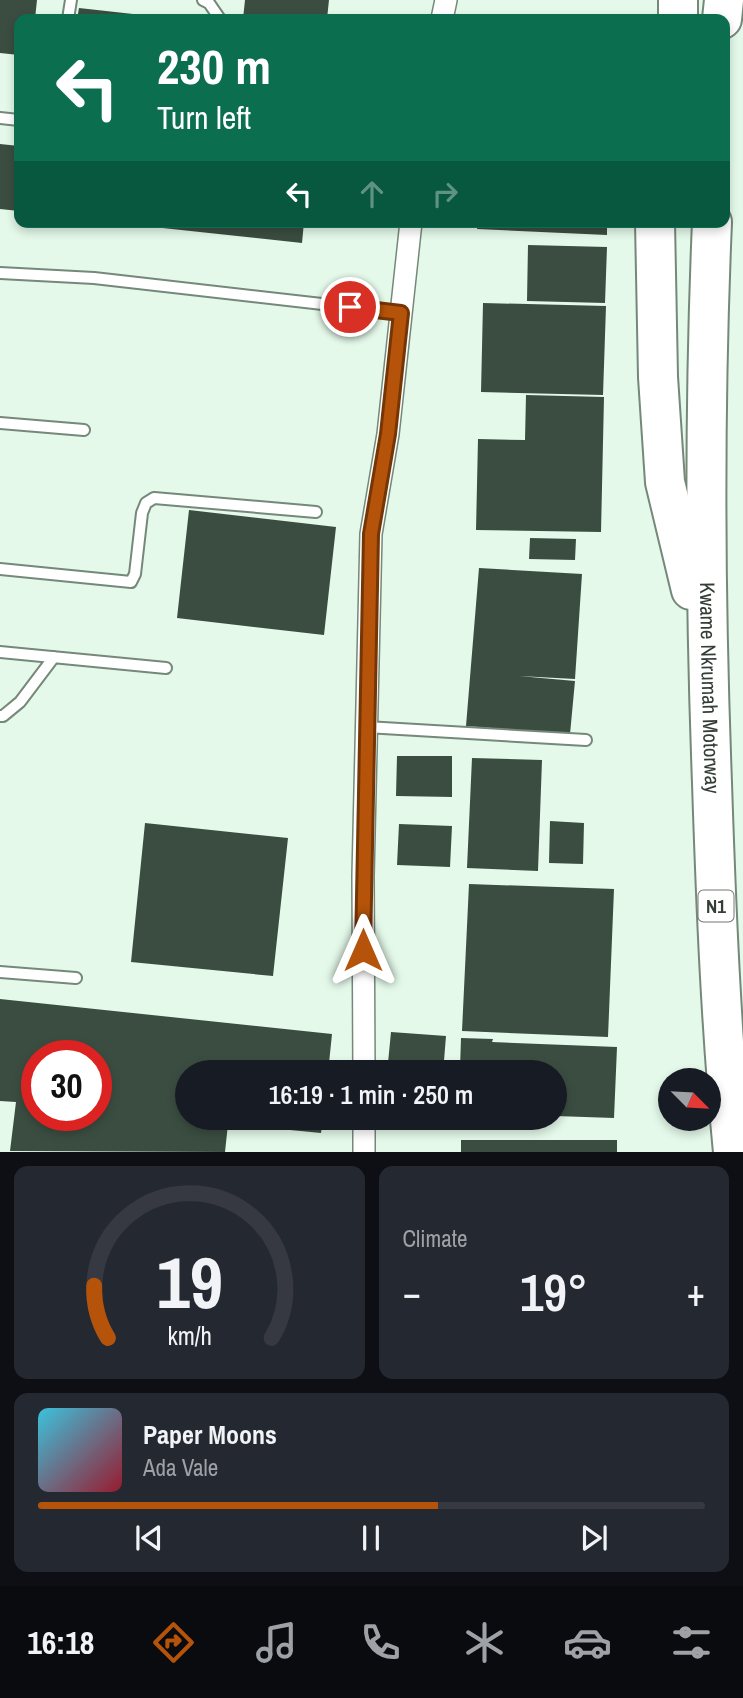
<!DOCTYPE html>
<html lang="en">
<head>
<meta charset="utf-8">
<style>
  :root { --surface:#171b24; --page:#242831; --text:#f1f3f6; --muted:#9ea1a6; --line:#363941; --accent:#b45309 }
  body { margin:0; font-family:"Archivo Narrow",sans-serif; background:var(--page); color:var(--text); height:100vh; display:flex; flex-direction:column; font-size:26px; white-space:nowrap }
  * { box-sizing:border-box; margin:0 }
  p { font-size:23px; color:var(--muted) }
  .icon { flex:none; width:38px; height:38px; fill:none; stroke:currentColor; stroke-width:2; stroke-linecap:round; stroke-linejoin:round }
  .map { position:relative; height:1152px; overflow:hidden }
  .sheet { display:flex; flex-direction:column; gap:14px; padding:14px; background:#0d0f14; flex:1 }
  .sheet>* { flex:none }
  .guide { position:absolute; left:14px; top:14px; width:716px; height:214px; border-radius:14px; box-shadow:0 4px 10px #0003; background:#0b6e4f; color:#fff; overflow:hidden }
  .needle { width:46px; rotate:114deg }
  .controls { position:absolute; left:658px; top:1068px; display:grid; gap:14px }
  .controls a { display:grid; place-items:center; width:63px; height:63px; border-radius:50%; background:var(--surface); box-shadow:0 4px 10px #0003; font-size:35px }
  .speed { position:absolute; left:21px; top:1040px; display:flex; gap:14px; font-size:35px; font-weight:700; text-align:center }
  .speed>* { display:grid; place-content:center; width:91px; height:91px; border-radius:50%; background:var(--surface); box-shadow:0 4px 10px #0003; line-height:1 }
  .speed .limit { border:10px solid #d22; background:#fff; color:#111 }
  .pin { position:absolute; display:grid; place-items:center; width:60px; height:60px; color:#fff; margin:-30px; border:4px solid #fff; border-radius:50%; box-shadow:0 2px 7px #0007 }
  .me { position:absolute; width:77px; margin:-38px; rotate:0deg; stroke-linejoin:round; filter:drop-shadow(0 0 5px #0008) }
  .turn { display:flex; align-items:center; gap:24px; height:147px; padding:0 28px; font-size:32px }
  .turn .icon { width:91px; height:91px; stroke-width:2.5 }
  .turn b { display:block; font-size:49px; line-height:60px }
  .lanes { display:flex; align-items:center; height:66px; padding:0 28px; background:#0003; justify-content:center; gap:35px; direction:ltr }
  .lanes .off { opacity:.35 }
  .big { font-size:52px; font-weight:600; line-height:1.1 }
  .sheet .card { flex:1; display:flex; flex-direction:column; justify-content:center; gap:10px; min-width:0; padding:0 24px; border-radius:14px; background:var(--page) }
  .sheet .dial { align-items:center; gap:0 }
  .dial svg { height:182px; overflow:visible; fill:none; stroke:var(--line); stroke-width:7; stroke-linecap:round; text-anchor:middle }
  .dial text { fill:var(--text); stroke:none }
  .song { display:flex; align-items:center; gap:21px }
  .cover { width:84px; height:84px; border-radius:10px; background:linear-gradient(135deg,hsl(190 70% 55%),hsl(350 70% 35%)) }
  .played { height:7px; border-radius:4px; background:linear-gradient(90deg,var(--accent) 60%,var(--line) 60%) }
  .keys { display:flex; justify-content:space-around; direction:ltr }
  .heat { display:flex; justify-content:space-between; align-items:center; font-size:38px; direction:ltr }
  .sheet .tiles { flex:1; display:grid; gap:14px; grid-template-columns:1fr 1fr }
  .card:last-child { grid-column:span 2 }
  .trip { position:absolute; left:175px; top:1060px; width:392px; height:70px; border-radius:35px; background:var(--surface); box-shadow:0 4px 10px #0003; font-weight:600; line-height:70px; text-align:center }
  .tabs { display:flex; height:112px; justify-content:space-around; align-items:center; background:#090b0e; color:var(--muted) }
  .tabs .icon { width:49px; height:49px }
  .tabs .selected { color:var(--accent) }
  .tabs b { font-size:32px; color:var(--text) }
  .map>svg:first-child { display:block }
</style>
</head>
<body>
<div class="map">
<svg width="743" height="1152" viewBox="0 0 743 1152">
  <rect width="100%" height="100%" fill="#e4f9ea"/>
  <path fill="#3b4d41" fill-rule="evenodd" d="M0,0H37L35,19H19V55L0,53Z
    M245,0H329L327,19H243Z
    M79,8L142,15L141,19H77Z
    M0,144L19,146V211L0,209Z
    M125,222H304L302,243L125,224Z
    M478,222H607V235L477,229Z
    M528,245L607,247L605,303L527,301Z
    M483,303L606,306L603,395L481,392Z
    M526,395L604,397L601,532L476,530L478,439L525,440Z
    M189,510L336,527L324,635L177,618Z
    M530,538L576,539L575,560L529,559Z
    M479,568L582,574L575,679L519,676L575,681L570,734L466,726Z
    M397,756H452V797L396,796Z
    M472,758L542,760L538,871L467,868Z
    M550,821L584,823L583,864L549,863Z
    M145,823L288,838L273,976L131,962Z
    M399,824L452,826L450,867L397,865Z
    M469,884L614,889L608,1037L462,1031Z
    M0,999L332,1034L328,1073H187V1118H323L321,1133L228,1124L225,1152L10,1151L16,1102L0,1101ZM37,1055H96V1115H37Z
    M391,1032L446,1036L443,1073H387Z
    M461,1038L493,1039L492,1042L617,1047L614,1118L555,1116V1073H491L492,1071L460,1069Z
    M461,1140H617V1152H461Z"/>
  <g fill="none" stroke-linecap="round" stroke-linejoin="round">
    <defs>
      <path id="lane" d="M203,0L209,3L220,19
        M68,19L71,0
        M0,118L19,120
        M0,273L94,278L401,313
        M0,423L84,430
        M0,569L131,582L135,574L142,513L146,503L154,498L316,512
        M0,652L166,668
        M0,716H3L20,702L54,657
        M366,727L586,740
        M0,972L76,978
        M457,1118L480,1121"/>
      <path id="street" d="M442,19L446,0
        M364,1073L363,876L371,534L388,434L411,222
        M364,1118V1152"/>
      <g id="highway">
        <path d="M678,19V0"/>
        <path d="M722,19L724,0"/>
        <path d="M655,222L658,377L665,482L691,590"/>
        <path id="s1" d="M712,222C704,409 705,596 712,783C716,906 721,1029 733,1152"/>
      </g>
    </defs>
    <use href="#lane" stroke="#75887a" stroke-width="14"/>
    <use href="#street" stroke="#75887a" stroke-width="24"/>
    <use href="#highway" stroke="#75887a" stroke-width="42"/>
    <use href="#lane" stroke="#fff" stroke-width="10"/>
    <use href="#street" stroke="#fff" stroke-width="21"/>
    <use href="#highway" stroke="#fff" stroke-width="38"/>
  </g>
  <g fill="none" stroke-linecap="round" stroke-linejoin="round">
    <defs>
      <path id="route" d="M350,307L401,313L388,434L371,534L363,950"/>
    </defs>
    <use href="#route" stroke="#753606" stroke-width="18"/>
    <use href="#route" stroke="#b45309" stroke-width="12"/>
  </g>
  <g text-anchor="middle" stroke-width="7" stroke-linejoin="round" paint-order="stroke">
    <rect fill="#fff" stroke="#727773" stroke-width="2" x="698.5" y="890.5" width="35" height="31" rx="5"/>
    <g font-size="19" font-weight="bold" fill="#353d37">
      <text x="716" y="913">N1</text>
    </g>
    <g font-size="21" fill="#353d37" stroke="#fff">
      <text dy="7" stroke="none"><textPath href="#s1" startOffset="466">Kwame Nkrumah Motorway</textPath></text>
    </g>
  </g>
</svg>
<div class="controls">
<a><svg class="needle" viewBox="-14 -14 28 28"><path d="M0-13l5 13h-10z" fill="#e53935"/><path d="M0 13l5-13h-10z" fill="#9ea1a6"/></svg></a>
</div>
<div class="speed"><div class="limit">30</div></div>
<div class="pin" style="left:350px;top:307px;background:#d93025"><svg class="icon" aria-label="arrive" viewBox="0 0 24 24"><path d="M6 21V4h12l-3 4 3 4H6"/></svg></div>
<svg class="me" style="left:363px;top:950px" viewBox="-20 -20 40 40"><path d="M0-17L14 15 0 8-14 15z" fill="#b45309" stroke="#fff" stroke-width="4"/></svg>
<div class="trip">16:19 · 1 min · 250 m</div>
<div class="guide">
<div class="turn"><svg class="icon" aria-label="left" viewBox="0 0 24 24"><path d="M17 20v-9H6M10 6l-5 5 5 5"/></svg><div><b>230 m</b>Turn left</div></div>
<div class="lanes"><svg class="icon" aria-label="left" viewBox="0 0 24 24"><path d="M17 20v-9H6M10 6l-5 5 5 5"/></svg><svg class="icon off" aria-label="ahead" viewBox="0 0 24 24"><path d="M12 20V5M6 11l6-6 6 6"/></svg><svg class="icon off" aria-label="right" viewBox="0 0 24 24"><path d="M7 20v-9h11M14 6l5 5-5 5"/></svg></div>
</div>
</div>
<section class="sheet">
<div class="tiles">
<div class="card dial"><svg viewBox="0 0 100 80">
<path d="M14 69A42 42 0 1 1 86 69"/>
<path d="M14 69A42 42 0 0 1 8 46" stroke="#b45309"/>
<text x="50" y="56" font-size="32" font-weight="700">19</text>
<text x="50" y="72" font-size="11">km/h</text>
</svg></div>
<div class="card"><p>Climate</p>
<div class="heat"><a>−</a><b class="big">19°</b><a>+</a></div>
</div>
<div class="card">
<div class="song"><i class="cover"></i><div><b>Paper Moons</b><p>Ada Vale</p></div></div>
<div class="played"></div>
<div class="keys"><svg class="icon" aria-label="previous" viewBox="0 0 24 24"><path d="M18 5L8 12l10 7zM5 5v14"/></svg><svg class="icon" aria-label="pause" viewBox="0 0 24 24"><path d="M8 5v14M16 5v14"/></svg><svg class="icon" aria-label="next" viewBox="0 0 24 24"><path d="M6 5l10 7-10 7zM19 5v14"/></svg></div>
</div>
</div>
</section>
<nav class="tabs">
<b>16:18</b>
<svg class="icon selected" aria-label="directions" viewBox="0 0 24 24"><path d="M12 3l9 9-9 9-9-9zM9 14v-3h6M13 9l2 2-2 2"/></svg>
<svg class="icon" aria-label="music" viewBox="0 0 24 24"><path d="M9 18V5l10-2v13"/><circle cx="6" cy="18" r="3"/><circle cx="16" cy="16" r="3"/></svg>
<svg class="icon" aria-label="phone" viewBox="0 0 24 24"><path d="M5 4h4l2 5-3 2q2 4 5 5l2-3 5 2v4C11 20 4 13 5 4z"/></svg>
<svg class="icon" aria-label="climate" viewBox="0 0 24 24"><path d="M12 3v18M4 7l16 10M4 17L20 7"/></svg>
<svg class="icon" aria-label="car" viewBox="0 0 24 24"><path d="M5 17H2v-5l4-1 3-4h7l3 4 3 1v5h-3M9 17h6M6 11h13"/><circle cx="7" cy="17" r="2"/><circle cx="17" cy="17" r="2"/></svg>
<svg class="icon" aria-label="filters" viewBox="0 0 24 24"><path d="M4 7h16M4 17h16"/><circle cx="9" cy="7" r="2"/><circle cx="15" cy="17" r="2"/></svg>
</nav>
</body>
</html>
